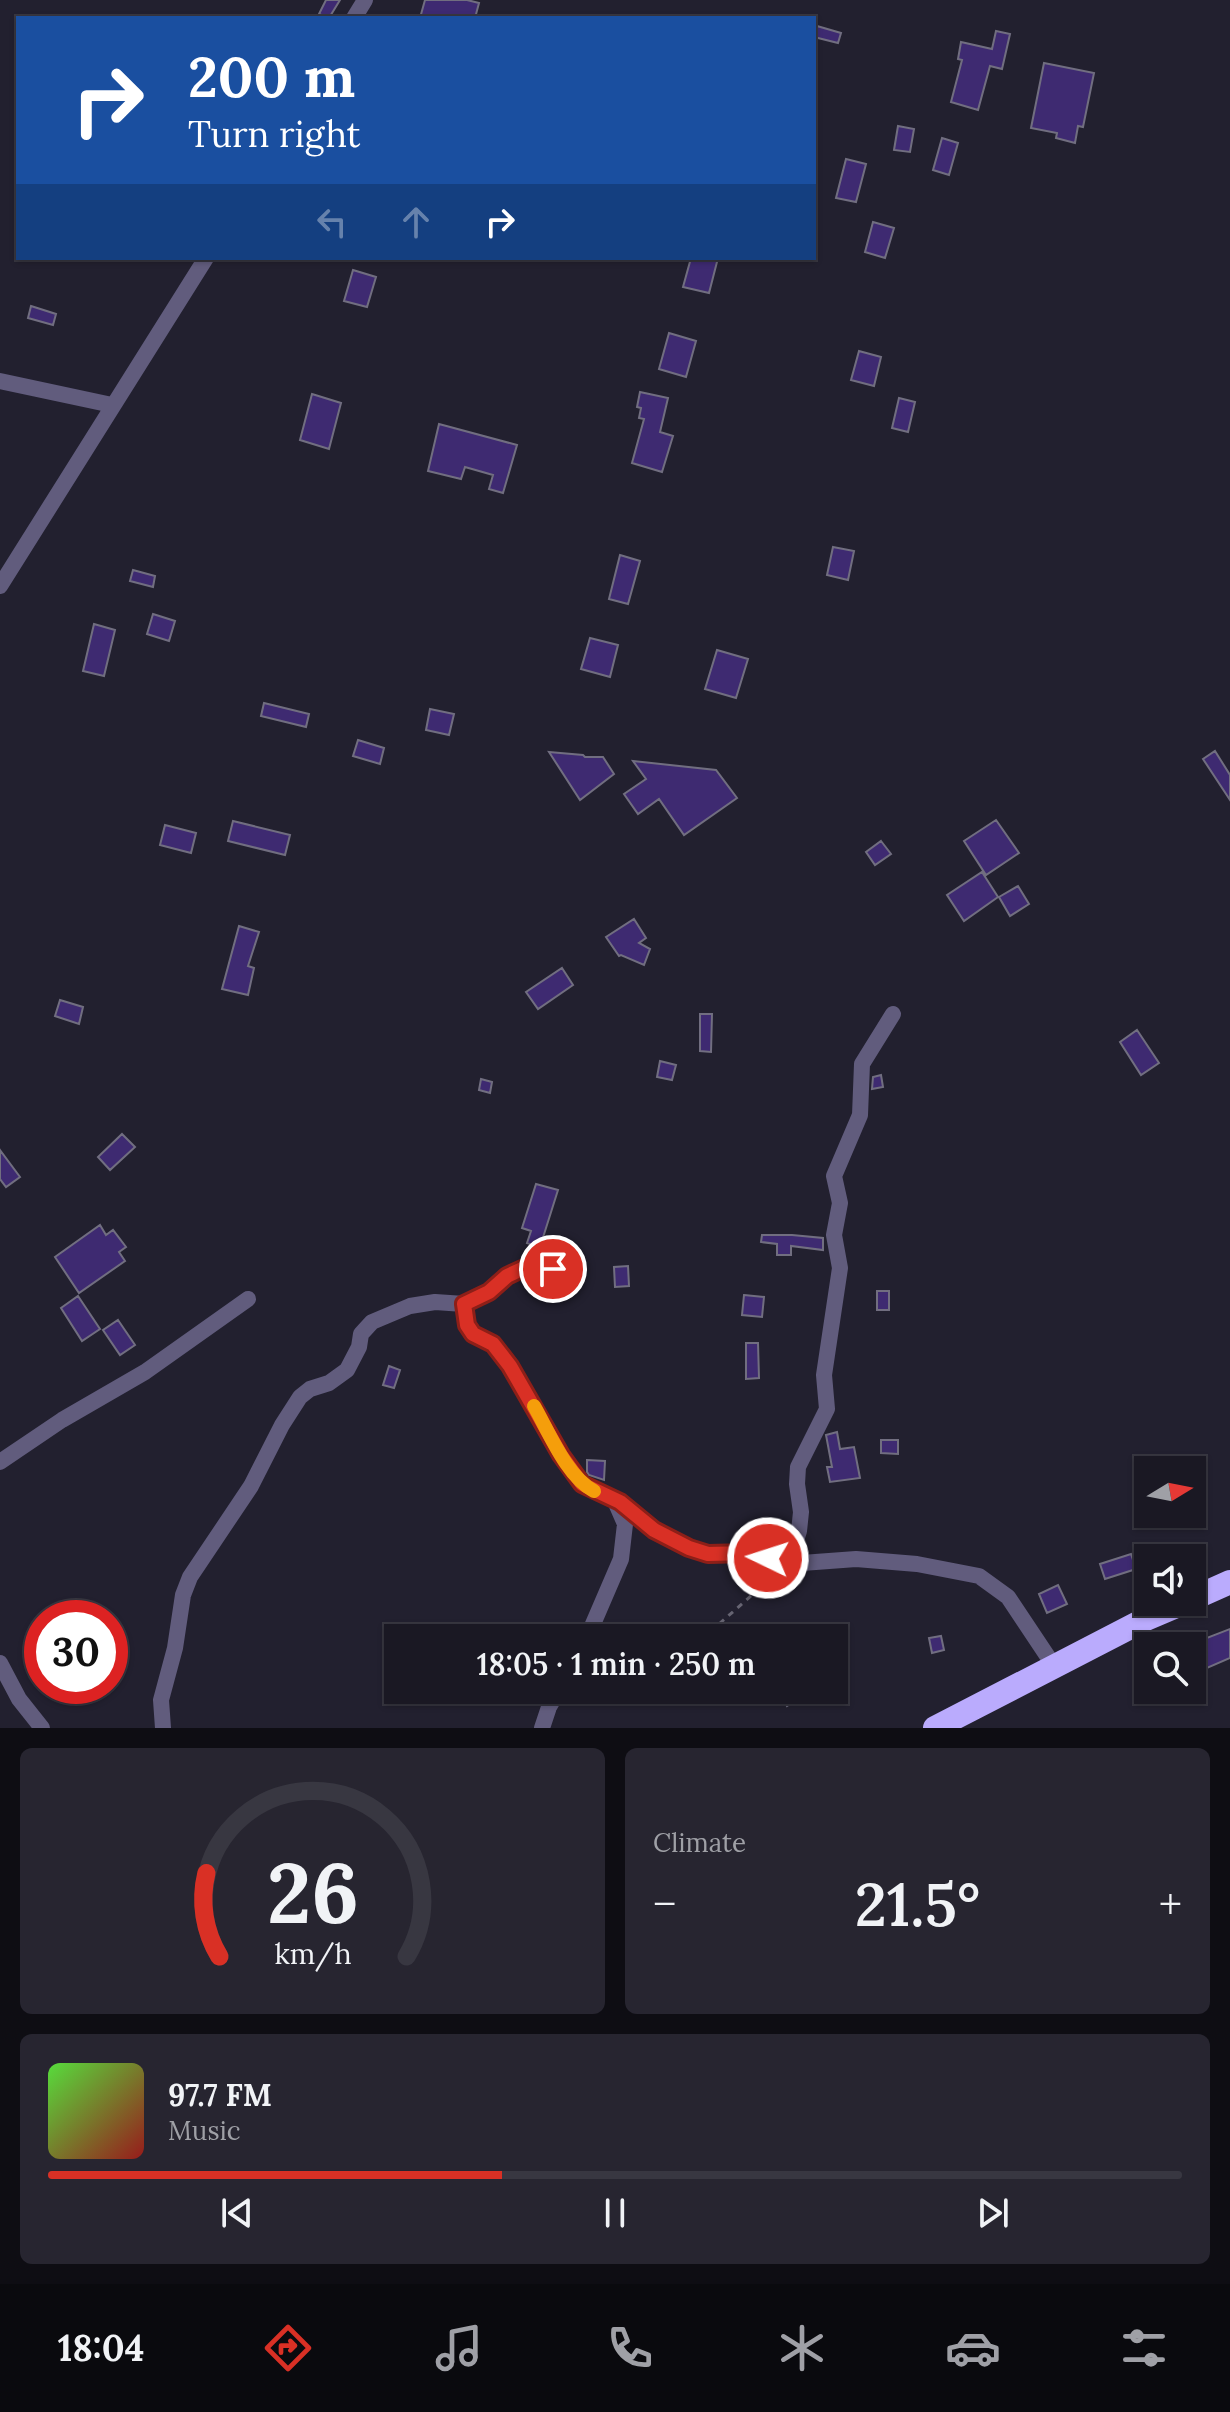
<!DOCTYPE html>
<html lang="en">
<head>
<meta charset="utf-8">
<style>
  :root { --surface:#1a1823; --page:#272530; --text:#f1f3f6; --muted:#9fa0a6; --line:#383741; --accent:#d93025 }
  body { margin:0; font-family:Lora,serif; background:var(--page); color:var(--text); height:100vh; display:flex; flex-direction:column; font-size:30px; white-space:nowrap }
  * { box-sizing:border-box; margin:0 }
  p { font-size:26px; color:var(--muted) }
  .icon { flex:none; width:44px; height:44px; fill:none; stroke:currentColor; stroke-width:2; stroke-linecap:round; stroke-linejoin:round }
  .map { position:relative; height:1728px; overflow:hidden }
  .sheet { display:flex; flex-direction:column; gap:20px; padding:20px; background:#0e0d13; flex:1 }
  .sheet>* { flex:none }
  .guide { position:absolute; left:16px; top:16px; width:800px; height:244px; border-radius:0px; box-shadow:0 2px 6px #0004,0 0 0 2px var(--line); background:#1a4fa0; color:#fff; overflow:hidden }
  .needle { width:52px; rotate:80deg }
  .buttons { position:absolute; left:1134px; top:1456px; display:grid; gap:16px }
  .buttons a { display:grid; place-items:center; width:72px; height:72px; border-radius:0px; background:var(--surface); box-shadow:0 2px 6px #0004,0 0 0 2px var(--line); font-size:40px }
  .speed { position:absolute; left:24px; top:1600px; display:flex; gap:16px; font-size:40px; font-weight:700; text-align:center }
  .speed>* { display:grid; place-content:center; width:104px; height:104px; border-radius:50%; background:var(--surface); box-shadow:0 2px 6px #0004,0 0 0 2px var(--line); line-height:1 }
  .speed .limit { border:12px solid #d22; background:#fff; color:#111 }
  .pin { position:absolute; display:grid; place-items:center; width:68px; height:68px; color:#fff; margin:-34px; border:4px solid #fff; border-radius:50%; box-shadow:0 2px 8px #0007 }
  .me { position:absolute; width:88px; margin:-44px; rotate:274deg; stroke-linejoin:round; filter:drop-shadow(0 0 6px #0008) }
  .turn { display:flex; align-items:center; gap:28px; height:168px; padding:0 40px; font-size:36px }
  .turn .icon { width:104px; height:104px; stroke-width:2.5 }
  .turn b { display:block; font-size:56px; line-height:68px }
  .lanes { display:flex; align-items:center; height:76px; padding:0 40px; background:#0003; justify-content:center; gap:40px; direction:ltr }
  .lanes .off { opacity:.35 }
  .big { font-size:60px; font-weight:600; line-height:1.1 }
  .sheet .tile { flex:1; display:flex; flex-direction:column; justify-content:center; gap:12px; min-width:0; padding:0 28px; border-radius:12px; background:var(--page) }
  .sheet .dial { align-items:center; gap:0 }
  .dial svg { height:208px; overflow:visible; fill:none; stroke:var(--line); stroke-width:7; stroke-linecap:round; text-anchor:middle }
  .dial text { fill:var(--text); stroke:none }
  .song { display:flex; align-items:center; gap:24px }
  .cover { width:96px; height:96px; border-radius:12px; background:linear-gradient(135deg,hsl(110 70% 55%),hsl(0 70% 35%)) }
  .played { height:8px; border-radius:4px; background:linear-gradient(90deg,var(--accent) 40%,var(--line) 40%) }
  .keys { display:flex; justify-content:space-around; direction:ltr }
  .heat { display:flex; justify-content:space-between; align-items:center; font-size:44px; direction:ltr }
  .sheet .tiles { flex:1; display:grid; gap:20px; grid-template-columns:1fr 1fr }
  .tile:last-child { grid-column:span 2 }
  .trip { position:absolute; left:384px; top:1624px; width:464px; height:80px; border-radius:0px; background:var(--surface); box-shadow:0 2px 6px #0004,0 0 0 2px var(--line); font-weight:600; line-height:80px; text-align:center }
  .dock { display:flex; height:128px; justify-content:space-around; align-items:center; background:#0a0a0e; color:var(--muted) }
  .dock .icon { width:56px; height:56px }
  .dock .active { color:var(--accent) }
  .dock b { font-size:36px; color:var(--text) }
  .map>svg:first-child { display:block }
</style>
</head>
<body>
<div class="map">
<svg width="1230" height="1728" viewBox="0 0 1230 1728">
  <rect width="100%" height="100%" fill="#22202f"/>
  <path fill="#3e2a71" stroke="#716e80" stroke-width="2" d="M326,0H340L329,18L319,14Z
    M425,0H467L479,3L475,18H420Z
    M817,26L841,33L838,43L814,37Z
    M996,31L1010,34L1002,69L990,66L978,110L951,102L962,60L958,59L961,42L992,49Z
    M1044,63L1094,73L1083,127L1078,126L1075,143L1056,138L1057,133L1031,128Z
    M898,126L914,129L910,152L894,150Z
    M942,138L958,143L949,175L933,170Z
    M846,159L866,164L856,202L836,198Z
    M873,222L894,228L885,258L865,252Z
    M691,258H718L709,293L683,287Z
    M353,270L376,277L367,307L344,301Z
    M31,306L56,314L53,325L28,318Z
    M669,333L696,341L686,377L659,369Z
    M859,351L881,357L874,386L851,380Z
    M640,392L668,398L660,432L673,436L662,472L632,463L644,419L639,418L641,408L637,407Z
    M312,394L341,403L329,449L300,440Z
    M899,398L915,402L908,432L892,428Z
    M439,424L517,445L503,493L489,489L493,475L465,467L461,479L428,471Z
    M833,547L854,551L848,580L827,575Z
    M620,555L640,561L628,604L609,599Z
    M133,570L155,576L153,587L130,581Z
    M153,614L175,621L169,641L147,634Z
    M94,624L115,630L104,676L83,671Z
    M590,638L618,645L610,677L581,669Z
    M717,650L748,659L736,698L705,689Z
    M264,703L309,714L306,727L261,716Z
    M430,709L454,714L449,735L426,730Z
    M358,740L384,748L380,764L353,756Z
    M1215,751L1230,775V800L1203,759Z
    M549,752L583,755L585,757H603L614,774L580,800Z
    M633,761L716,770L737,798L684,835L659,799L638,814L624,794L646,779Z
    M996,820L1019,853L986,875L964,841Z
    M233,821L290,835L285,855L228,841Z
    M165,825L196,833L191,853L160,845Z
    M881,841L891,854L875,865L866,852Z
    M982,872L998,897L964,921L947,895Z
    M1018,886L1029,904L1010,916L999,897Z
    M634,919L646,938L639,943L650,949L644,965L621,955L619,956L606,937Z
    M239,926L259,932L248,966L254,968L248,995L222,989Z
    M562,968L573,985L538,1009L526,992Z
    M60,1000L83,1007L79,1024L55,1016Z
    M700,1014H712L711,1052L700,1051Z
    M1137,1030L1159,1063L1141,1075L1120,1042Z
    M660,1061L676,1065L672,1080L657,1077Z
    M881,1075L883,1087L872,1089L873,1077Z
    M481,1079L492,1082L490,1093L479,1090Z
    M122,1134L135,1147L110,1170L98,1157Z
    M0,1150L20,1177L6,1187L0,1179Z
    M536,1184L558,1190L540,1247L527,1243L531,1231L522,1228Z
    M100,1225L106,1235L113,1230L126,1247L119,1252L125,1261L79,1293L55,1257Z
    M762,1235H792L823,1238V1250L791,1246V1255H777V1244L761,1242Z
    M628,1266L629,1286L615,1287L614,1267Z
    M877,1291H889V1310H877Z
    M744,1295L764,1297L762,1317L742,1315Z
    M78,1296L100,1329L82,1341L61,1308Z
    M118,1320L135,1345L120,1355L103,1330Z
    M746,1343H758L759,1378L746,1379Z
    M389,1366L400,1370L394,1388L383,1385Z
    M837,1432L840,1449L854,1447L860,1478L830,1482L827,1467H832L826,1435Z
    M881,1440H898V1454L881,1453Z
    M587,1460L605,1461L604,1480L589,1475L587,1472Z
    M1131,1554L1136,1569L1105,1579L1100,1564Z
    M1058,1585L1067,1604L1047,1613L1039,1594Z
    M1230,1629V1658L1200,1671L1189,1642L1206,1634L1207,1638Z
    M941,1636L944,1650L932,1653L929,1638Z
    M788,1690H791L796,1700L787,1706L780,1694Z"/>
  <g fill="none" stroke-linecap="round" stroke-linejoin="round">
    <path stroke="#666472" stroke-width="3" stroke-dasharray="6 6" stroke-linecap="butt" d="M663,1638L710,1632L777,1573"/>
    <path stroke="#615c7d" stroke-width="16" d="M354,18L365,0
      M0,381L112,405
      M0,586L206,258
      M464,1304L467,1325L473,1334L493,1344L510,1366L561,1455L582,1484L620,1502L654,1530L689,1548L708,1554L748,1553L802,1563L856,1559L917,1564L979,1576L1008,1597L1054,1666
      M0,1462L62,1420L145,1372L248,1299
      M789,1562L799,1531L801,1512L797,1484L798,1467L827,1409L824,1375L840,1268L834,1235L840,1203L834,1176L860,1115L862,1064L893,1014
      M587,1638L621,1559L625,1524L615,1501
      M0,1663L19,1699L42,1728
      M163,1728L161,1700L175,1648L183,1595L190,1577L251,1486L282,1425L300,1397L310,1389L329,1383L347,1370L359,1347L361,1334L372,1322L410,1306L435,1302L464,1304L489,1292L507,1276L522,1269L538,1268L574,1271
      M542,1728L549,1707L559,1690"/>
    <path stroke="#baabfd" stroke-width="24" d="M1192,1599L1230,1582
      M935,1728L1146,1619L1186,1602"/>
  </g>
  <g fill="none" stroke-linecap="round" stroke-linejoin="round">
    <defs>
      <path id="route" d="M553,1269H522L507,1276L489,1292L464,1304L467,1325L473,1334L493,1344L510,1366L561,1455L582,1484L620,1502L654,1530L689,1548L708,1554L748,1553L768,1558"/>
    </defs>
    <use href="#route" stroke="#8d1f18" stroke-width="20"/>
    <use href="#route" stroke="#d93025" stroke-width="14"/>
    <path stroke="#f59e0b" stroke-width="14" d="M534,1406C549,1432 567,1477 594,1491"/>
  </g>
</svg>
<div class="buttons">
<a><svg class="needle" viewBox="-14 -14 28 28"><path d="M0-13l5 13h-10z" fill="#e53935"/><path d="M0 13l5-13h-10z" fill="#9fa0a6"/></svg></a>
<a><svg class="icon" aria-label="sound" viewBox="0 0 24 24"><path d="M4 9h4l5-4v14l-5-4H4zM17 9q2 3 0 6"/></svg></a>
<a><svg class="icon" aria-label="search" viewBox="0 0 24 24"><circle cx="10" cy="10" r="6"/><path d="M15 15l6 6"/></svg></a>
</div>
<div class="speed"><div class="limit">30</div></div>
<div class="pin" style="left:553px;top:1269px;background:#d93025"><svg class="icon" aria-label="arrive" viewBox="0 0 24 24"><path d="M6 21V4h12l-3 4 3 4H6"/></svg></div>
<svg class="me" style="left:768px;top:1558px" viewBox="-20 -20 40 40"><circle r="17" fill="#d93025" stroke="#fff" stroke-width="3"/><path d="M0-11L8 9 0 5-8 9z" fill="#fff"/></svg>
<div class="trip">18:05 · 1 min · 250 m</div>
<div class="guide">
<div class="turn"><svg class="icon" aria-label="right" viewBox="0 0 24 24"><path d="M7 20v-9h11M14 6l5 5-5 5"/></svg><div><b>200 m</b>Turn right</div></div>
<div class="lanes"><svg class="icon off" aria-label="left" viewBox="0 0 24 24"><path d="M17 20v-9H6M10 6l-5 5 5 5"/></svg><svg class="icon off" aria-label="ahead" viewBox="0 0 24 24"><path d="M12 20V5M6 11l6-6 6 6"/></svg><svg class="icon" aria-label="right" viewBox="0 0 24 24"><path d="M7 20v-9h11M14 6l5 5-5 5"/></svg></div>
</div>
</div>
<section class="sheet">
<div class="tiles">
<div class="tile dial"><svg viewBox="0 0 100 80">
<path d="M14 69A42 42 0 1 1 86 69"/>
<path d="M14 69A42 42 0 0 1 9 37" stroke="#d93025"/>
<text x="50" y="56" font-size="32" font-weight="700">26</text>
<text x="50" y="72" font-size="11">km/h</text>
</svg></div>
<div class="tile"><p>Climate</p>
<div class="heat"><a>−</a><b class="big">21.5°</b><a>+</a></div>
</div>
<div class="tile">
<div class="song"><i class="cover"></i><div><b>97.7 FM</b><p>Music</p></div></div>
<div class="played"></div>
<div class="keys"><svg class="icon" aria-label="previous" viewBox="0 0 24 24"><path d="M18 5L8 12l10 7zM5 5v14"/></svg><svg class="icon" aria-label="pause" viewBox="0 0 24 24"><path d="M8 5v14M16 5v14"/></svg><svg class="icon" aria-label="next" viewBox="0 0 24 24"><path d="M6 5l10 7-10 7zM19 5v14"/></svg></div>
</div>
</div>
</section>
<nav class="dock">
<b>18:04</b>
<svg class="icon active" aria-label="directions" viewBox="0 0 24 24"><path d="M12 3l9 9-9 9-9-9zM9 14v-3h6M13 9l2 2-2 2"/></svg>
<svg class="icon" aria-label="music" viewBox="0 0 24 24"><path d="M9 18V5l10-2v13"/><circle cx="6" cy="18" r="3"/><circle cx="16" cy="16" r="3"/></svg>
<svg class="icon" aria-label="phone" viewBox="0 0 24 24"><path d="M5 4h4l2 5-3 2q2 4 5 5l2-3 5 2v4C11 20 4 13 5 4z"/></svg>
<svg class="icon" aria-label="climate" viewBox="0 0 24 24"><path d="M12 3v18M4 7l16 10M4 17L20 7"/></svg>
<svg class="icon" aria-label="car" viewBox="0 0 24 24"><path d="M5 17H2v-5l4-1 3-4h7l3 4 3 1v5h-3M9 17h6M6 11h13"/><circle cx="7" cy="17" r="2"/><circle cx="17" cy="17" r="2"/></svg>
<svg class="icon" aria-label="filters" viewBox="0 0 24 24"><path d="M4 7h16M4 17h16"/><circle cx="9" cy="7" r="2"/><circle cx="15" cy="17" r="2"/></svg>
</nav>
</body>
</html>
